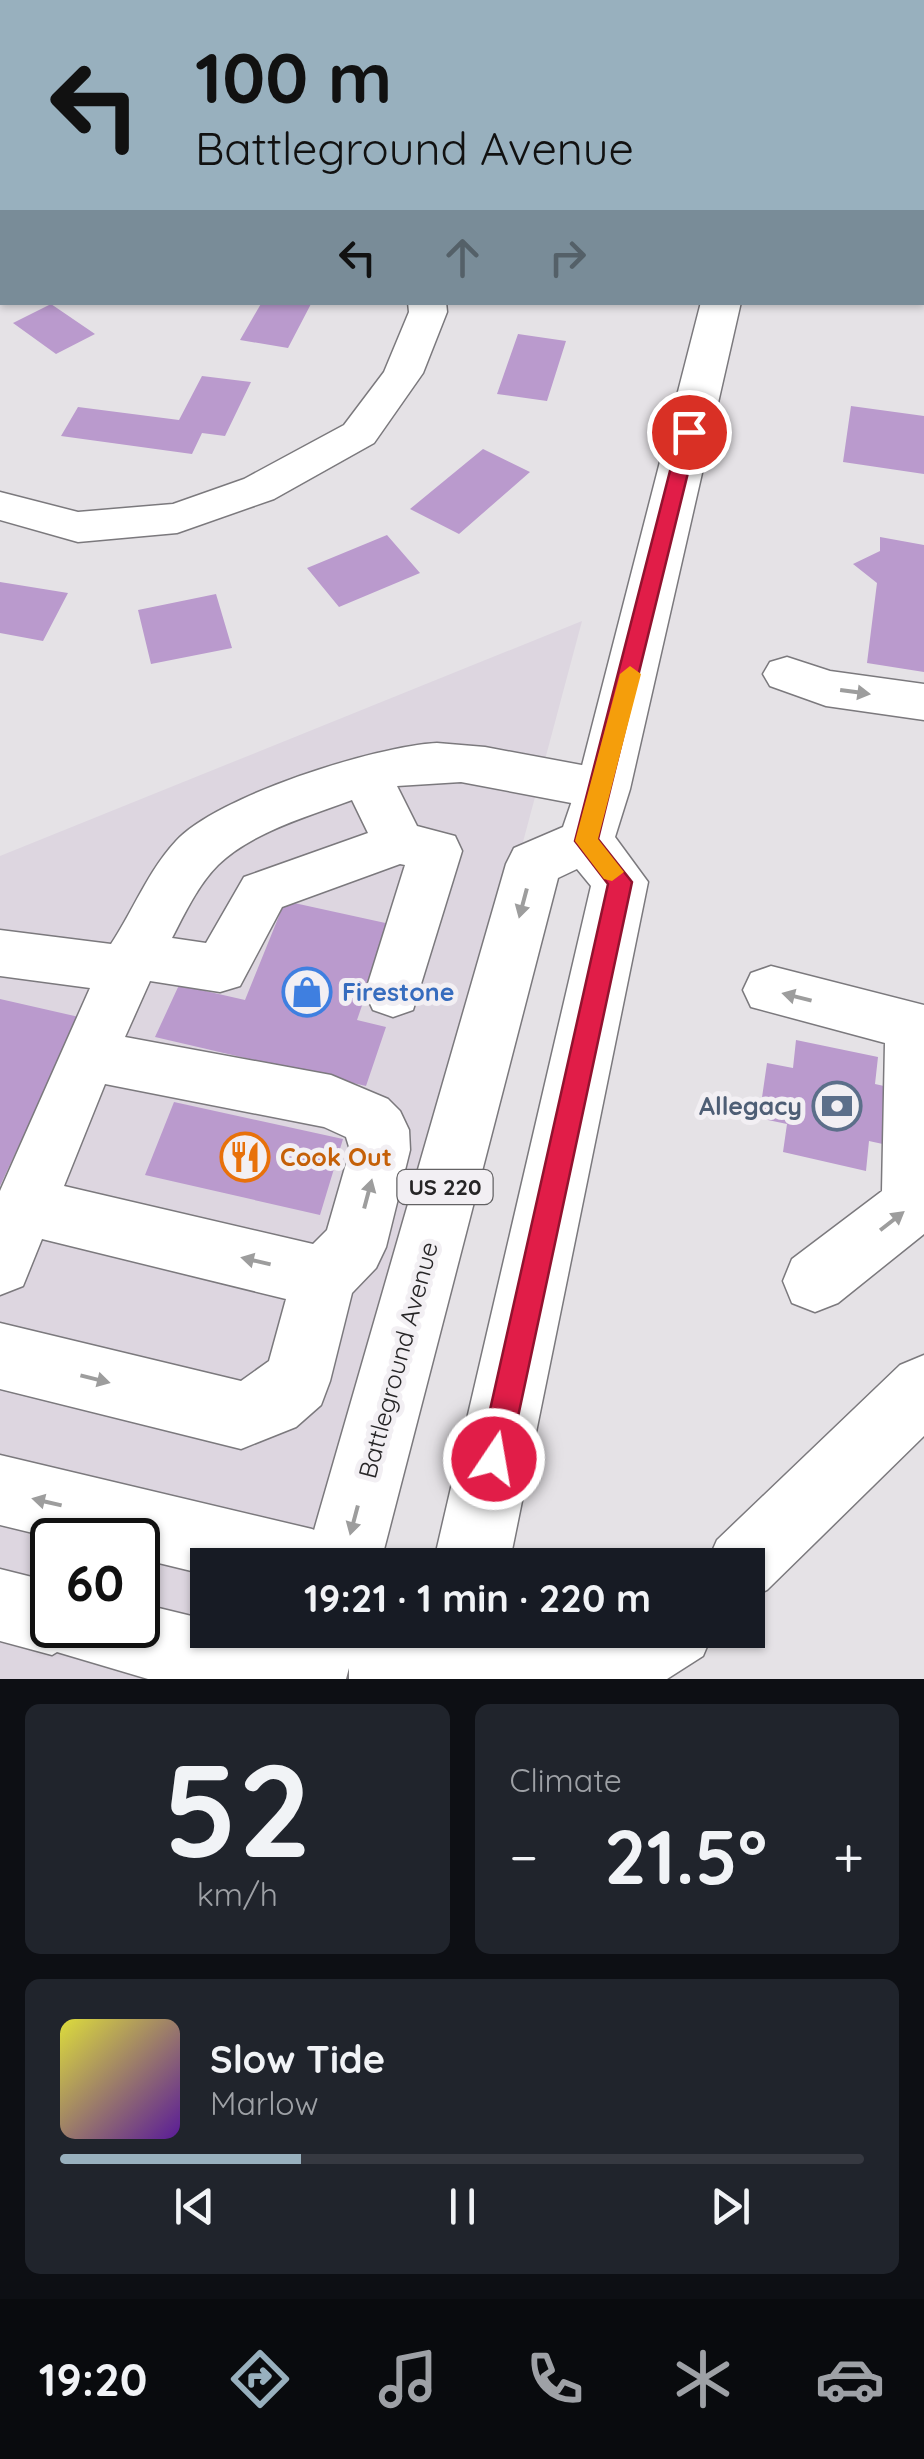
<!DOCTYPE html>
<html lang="en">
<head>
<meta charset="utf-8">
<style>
  body { margin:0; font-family:Quicksand,sans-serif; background:#20242c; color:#f1f3f6; height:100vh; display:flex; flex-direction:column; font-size:38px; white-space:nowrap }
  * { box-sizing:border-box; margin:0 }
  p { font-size:32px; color:#9ea1a6 }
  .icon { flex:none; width:55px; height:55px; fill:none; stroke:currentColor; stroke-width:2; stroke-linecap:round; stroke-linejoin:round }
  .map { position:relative; height:1679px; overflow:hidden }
  .panel { display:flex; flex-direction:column; gap:25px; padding:25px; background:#0d0f14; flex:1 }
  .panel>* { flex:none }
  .banner { position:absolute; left:0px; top:0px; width:925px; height:305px; box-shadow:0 2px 8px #0004; background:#98b0be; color:#111; overflow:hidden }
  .speed { position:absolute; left:30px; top:1518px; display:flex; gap:20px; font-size:50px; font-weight:700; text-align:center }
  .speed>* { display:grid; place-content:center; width:130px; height:130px; border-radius:50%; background:#171b24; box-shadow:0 2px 8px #0004; line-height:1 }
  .speed .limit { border:5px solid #111; border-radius:15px; background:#fff; color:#111 }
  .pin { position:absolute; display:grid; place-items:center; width:85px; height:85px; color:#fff; margin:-42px; border:5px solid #fff; border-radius:50%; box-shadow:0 2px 10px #0007 }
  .me { position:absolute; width:110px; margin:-55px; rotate:12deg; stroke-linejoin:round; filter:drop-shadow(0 0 8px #0008) }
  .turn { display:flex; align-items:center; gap:35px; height:210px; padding:0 30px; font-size:45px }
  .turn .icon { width:130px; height:130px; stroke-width:2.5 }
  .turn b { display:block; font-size:70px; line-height:85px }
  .lanes { display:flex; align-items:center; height:95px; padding:0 30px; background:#0003; justify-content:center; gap:50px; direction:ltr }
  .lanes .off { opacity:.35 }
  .big { font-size:75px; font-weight:700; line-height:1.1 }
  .panel .tile { flex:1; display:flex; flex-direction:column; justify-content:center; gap:15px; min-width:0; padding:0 35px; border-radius:15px; background:#20242c }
  .panel .dial { align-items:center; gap:0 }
  .dial b { font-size:130px; line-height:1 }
  .song { display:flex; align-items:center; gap:30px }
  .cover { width:120px; height:120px; border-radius:15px; background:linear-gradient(135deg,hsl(60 70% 55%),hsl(270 70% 35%)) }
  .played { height:10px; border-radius:5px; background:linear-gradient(90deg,#98b0be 30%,#363941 30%) }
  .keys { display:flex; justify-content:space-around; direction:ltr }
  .heat { display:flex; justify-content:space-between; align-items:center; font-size:55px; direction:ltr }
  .panel .tiles { flex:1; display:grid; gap:25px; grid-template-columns:1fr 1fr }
  .tile:last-child { grid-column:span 2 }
  .trip { position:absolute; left:190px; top:1548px; width:575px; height:100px; border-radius:0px; background:#171b24; box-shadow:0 2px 8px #0004; font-weight:700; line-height:100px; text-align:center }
  .menu { display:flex; height:160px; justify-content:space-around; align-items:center; background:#090b0e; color:#9ea1a6 }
  .menu .icon { width:70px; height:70px }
  .menu .active { color:#98b0be }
  .menu b { font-size:45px; color:#f1f3f6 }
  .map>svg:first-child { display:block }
  .built { fill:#ddd6e0; fill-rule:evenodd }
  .building { fill:#ba9acd }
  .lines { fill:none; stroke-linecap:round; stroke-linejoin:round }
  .minor-casing { stroke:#7b797d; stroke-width:3 }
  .major-casing { stroke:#7b797d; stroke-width:3 }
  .minor { fill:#fff; fill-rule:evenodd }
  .major { fill:#fff; fill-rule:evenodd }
  .oneway { fill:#9d9d9d }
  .route { fill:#e11d48; stroke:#92132f; stroke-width:2.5 }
  .slow { fill:#f59e0b }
  .labels { text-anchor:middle; stroke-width:10; stroke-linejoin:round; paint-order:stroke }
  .shield { fill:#f2eff3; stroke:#636264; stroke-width:2.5 }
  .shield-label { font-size:22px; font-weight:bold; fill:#262526 }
  .shop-label { font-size:25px; font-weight:bold; fill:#366cbe; stroke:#f2eff3; text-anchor:start }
  .service-label { font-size:25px; font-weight:bold; fill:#4e5e75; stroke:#f2eff3; text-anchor:end }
  .food-label { font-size:25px; font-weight:bold; fill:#c56008; stroke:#f2eff3; text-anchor:start }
  .street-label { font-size:25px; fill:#262526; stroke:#f2eff3 }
</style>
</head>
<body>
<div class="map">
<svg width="924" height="1679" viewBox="0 0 924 1679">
  <rect width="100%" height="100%" fill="#e5e2e6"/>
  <path class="built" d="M 582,621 L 330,1565 L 208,1565 L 208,1630 L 312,1630 L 298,1679 L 0,1679 L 0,856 ZM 52,1540 L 138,1540 L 138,1625 L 52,1625 Z"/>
  <path class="building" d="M 262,302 L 312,302 L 288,348 L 240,340 Z
    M 51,304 L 95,334 L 56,354 L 13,323 Z
    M 518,334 L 566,341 L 547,401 L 497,394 Z
    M 202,376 L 251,382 L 225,436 L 202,433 L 192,454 L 61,436 L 78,407 L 179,420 Z
    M 851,406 L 924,416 L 924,474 L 843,462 Z
    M 483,449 L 530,472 L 459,534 L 410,509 Z
    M 387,535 L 420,573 L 339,607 L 307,568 Z
    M 880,537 L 924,545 L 924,672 L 867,663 L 877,583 L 853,564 L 880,551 Z
    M 0,582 L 68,593 L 43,641 L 0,633 Z
    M 216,594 L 232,648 L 151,664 L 138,610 Z
    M 285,901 L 390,924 L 357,1020 L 386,1027 L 366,1086 L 155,1037 L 179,985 L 245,1000 Z
    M 0,999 L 79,1017 L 0,1186 Z
    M 796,1040 L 878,1057 L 875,1084 L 924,1095 L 924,1153 L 869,1141 L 866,1171 L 783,1152 L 787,1124 L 759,1118 L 767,1063 L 793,1068 Z
    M 174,1102 L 343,1139 L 320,1215 L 145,1175 Z"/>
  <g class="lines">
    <g class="minor-casing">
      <path id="minor" d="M 408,302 L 446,302 L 447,312 L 423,373 L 374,443 L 274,499 L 177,533 L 78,542 L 0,520 L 0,492 L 78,512 L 173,504 L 244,479 L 344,425 L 384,372 L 409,312 Z
        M 787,657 L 830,671 L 924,684 L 924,720 L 826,706 L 770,686 L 763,674 L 770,662 Z
        M 437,743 L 485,747 L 603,769 L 621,775 L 629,789 L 621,803 L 603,809 L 461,782 L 397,786 L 417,826 L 455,836 L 462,851 L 413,1010 L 393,1017 L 373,1010 L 365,993 L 405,865 L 400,864 L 282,907 L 240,986 L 220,992 L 150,981 L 125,1037 L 331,1075 L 388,1099 L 400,1111 L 409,1130 L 410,1150 L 386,1247 L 376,1268 L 352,1293 L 330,1381 L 321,1405 L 296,1427 L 241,1449 L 0,1389 L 0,1323 L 241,1381 L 269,1361 L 286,1299 L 42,1239 L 23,1286 L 0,1295 L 0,1191 L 90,988 L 0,976 L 0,930 L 111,944 C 133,911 148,871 176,841 C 217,796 376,746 437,743 ZM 352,800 L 368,833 L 244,877 L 206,943 L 172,938 C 185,913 198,885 218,865 C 252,832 309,816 352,800 ZM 105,1084 L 324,1127 L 346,1137 L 350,1150 L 327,1230 L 313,1244 L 64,1186 Z
        M 771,966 L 924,1005 L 924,1234 L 838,1303 L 815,1312 L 792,1303 L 783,1281 L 792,1259 L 882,1191 L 885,1043 L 751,1007 L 743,990 L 751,973 Z
        M 924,1355 L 924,1436 L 767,1590 L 748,1599 L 748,1565 L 706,1565 L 717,1540 L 900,1365 Z
        M 0,1455 L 312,1529 L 337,1540 L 348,1565 L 208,1565 L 208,1575 L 138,1558 L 138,1540 L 62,1540 L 0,1525 Z
        M 0,1569 L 52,1582 L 52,1625 L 138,1625 L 138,1603 L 208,1620 L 208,1630 C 246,1630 272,1637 306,1653 L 317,1679 L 148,1679 L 57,1652 L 52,1655 L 0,1641 Z
        M 422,1630 L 547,1630 L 594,1639 L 609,1630 L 714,1630 L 703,1656 L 667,1679 L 438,1679 L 426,1674 L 415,1648 Z"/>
    </g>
    <g class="major-casing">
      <path id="major" d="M 778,0 L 810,0 L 810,2 L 778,2 Z
        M 701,302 L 741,302 L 630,789 L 615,837 L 648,882 L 509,1565 L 433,1565 L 591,886 L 577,869 L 558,878 L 380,1565 L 304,1565 L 506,864 L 514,848 L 563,827 L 576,789 Z
        M 284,1630 L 494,1630 L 484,1679 L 349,1679 L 349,1668 L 346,1679 L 268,1679 Z"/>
    </g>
    <use href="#minor" class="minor"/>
    <use href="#major" class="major"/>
  </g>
  <defs><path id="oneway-solid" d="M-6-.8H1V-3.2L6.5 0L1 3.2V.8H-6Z" transform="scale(2.5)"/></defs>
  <g class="oneway">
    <use href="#oneway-solid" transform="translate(855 692) rotate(8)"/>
    <use href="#oneway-solid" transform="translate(523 903) rotate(105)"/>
    <use href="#oneway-solid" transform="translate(797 997) rotate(-166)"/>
    <use href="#oneway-solid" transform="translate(368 1194) rotate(-75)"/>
    <use href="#oneway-solid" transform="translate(892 1221) rotate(-38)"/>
    <use href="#oneway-solid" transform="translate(256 1261) rotate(-167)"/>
    <use href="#oneway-solid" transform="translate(95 1379) rotate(14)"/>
    <use href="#oneway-solid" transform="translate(47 1502) rotate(-167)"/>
    <use href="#oneway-solid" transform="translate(354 1520) rotate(105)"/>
  </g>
  <path class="route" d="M 689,426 L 698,432 L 598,839 L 632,882 L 509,1459 L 504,1469 L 494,1474 L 483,1469 L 479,1459 L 608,884 L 575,841 L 680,432 Z"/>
  <path class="slow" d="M 630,666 L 641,674 L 598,839 L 624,872 L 612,881 L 604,879 L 575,841 L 620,674 Z"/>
  <defs>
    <g id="shop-ring" transform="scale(2.5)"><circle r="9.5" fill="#f2eff3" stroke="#3f7fe0" stroke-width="1.5"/><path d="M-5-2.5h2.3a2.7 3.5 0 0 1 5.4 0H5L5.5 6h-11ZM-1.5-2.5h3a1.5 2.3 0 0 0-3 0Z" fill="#3f7fe0"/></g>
    <g id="bank-ring" transform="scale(2.5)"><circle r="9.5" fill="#f2eff3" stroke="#5c6f8a" stroke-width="1.5"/><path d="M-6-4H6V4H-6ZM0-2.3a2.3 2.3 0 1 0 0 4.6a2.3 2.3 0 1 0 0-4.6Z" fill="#5c6f8a"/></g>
    <g id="restaurant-ring" transform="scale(2.5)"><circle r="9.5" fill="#f2eff3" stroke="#e8710a" stroke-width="1.5"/><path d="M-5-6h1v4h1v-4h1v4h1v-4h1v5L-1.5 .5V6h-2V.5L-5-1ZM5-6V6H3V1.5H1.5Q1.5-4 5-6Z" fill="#e8710a"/></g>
  </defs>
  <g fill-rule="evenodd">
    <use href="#shop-ring" x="307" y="992"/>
    <use href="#bank-ring" x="837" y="1106"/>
    <use href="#restaurant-ring" x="245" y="1157"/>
  </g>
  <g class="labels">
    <rect class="shield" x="397.5" y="1170" width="95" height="34" rx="8"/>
    <g class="shield-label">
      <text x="445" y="1195">US 220</text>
    </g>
    <g class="shop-label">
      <text x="342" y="1001">Firestone</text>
    </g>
    <g class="service-label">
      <text x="802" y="1115">Allegacy</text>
    </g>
    <g class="food-label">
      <text x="280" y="1166">Cook Out</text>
    </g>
    <g class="street-label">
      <text transform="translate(398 1360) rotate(-75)" y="9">Battleground Avenue</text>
    </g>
  </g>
</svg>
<div class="speed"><div class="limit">60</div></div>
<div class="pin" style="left:689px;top:432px;background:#d93025"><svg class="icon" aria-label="arrive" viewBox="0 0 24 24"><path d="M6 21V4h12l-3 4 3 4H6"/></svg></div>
<svg class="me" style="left:494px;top:1459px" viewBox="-20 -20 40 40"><circle r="17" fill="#e11d48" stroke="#fff" stroke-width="3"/><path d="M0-11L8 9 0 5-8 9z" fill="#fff"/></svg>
<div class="trip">19:21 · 1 min · 220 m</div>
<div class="banner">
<div class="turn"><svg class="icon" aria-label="left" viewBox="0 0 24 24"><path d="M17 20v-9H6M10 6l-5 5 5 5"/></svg><div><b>100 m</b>Battleground Avenue</div></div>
<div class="lanes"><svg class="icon" aria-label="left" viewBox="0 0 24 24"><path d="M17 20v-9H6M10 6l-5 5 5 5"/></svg><svg class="icon off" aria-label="ahead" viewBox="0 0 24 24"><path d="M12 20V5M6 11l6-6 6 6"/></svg><svg class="icon off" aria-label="right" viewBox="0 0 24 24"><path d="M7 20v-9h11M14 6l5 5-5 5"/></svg></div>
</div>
</div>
<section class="panel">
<div class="tiles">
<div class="tile dial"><b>52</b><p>km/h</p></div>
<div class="tile"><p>Climate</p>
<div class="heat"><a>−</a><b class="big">21.5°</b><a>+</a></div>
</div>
<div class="tile">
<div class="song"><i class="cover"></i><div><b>Slow Tide</b><p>Marlow</p></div></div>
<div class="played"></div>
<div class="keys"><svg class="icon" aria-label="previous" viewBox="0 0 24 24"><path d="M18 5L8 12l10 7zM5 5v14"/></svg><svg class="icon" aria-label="pause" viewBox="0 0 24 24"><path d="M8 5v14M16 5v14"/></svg><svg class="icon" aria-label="next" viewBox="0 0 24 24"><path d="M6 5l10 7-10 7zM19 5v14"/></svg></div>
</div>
</div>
</section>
<nav class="menu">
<b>19:20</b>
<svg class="icon active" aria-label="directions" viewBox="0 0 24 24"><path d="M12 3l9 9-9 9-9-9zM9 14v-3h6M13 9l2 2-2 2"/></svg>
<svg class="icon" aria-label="music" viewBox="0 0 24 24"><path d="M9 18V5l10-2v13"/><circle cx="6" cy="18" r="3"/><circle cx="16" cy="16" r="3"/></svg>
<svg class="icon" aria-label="phone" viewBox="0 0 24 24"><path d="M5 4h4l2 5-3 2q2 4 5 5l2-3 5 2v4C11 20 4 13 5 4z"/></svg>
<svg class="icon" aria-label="climate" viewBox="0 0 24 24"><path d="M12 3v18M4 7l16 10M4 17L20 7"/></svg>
<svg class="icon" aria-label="car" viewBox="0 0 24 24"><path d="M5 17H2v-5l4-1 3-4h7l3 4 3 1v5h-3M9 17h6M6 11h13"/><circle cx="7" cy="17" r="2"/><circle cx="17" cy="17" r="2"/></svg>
</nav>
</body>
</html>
